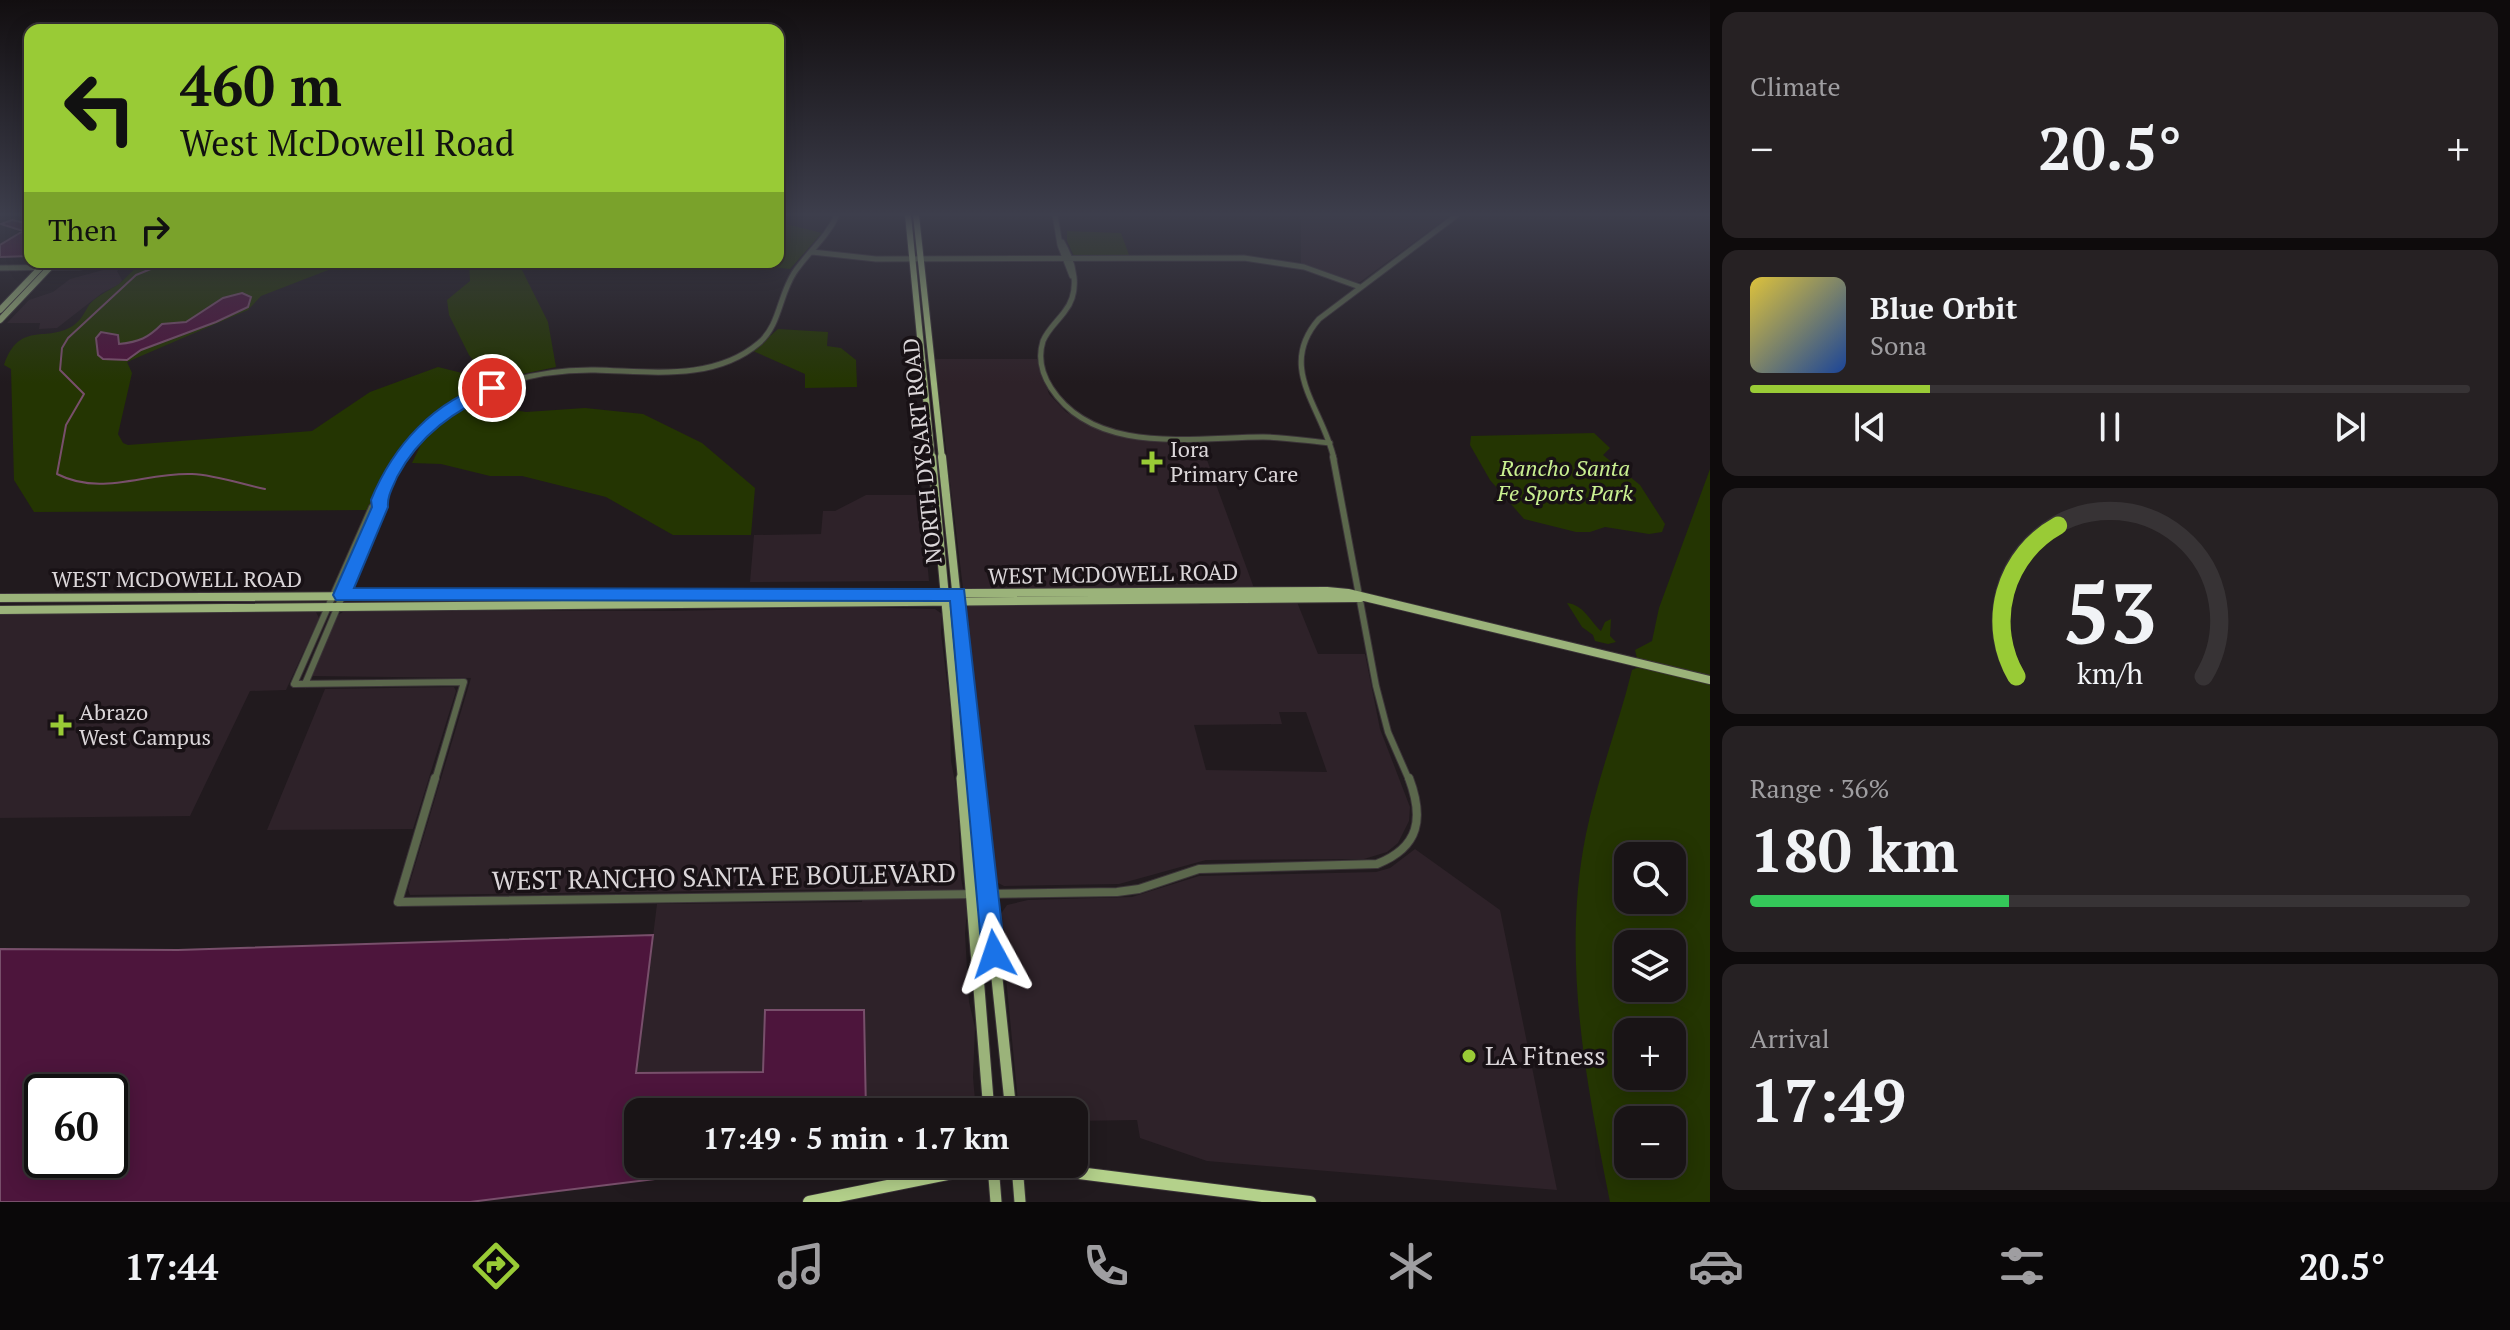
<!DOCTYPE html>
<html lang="en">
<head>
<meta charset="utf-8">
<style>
  body { margin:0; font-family:"PT Serif",serif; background:#262123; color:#f1f3f6; height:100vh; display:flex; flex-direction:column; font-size:30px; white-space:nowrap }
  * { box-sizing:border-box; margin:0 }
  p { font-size:26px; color:#9f9ea1 }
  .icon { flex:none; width:44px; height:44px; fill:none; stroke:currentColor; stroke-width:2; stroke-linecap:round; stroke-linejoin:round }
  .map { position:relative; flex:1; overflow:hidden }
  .drawer { display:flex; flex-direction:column; gap:12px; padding:12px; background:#0e0b0c; width:800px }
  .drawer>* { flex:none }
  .guide { position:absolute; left:24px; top:24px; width:760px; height:244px; border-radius:16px; box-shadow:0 4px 20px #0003,0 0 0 2px #373335; background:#99cb36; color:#111; overflow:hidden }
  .buttons { position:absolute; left:1614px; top:842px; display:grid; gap:16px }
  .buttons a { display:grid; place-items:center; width:72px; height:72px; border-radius:16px; background:#191416; box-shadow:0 4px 20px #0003,0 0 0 2px #373335; font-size:40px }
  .speed { position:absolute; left:24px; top:1074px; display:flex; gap:16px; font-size:40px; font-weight:700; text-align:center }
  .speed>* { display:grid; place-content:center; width:104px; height:104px; border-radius:50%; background:#191416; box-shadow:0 4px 20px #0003,0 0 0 2px #373335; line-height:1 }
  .speed .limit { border:4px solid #111; border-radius:12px; background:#fff; color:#111 }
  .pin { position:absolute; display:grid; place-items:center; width:68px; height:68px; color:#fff; margin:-34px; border:4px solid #fff; border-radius:50%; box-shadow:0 2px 8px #0007 }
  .me { position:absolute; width:88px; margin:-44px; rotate:355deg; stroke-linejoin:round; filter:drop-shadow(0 0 6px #0008) }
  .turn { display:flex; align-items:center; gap:28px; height:168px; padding:0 24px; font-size:36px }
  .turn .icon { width:104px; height:104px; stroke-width:2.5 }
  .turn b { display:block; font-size:56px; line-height:68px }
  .then { display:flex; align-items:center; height:76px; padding:0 24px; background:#0003; gap:16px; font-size:30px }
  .big { font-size:60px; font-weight:700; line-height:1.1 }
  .drawer .tile { flex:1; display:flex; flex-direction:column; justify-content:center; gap:12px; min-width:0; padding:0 28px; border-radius:16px; background:#262123 }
  .drawer .dial { align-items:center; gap:0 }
  .dial svg { height:208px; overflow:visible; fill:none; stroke:#373335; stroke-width:7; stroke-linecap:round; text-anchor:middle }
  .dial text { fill:#f1f3f6; stroke:none }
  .song { display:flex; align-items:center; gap:24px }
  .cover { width:96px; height:96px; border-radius:12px; background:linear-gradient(135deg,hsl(50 70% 55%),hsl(220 70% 35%)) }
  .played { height:8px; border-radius:4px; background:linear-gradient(90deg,#99cb36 25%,#373335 25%) }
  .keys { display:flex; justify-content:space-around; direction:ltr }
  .heat { display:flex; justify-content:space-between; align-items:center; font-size:44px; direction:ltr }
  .charge { height:12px; border-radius:6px; background:linear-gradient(90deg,#34c759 36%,#373335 0) }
  .trip { position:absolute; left:624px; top:1098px; width:464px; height:80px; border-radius:16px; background:#191416; box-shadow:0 4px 20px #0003,0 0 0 2px #373335; font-weight:700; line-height:80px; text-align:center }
  .tab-bar { display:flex; height:128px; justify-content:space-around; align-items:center; background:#0a0809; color:#9f9ea1 }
  .tab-bar .icon { width:56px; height:56px }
  .tab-bar .selected { color:#99cb36 }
  .tab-bar b { font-size:36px; color:#f1f3f6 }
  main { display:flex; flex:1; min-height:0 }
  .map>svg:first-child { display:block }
  .built { fill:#2e2229; fill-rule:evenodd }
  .green { fill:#243502; fill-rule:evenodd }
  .water { fill:#4d153c; stroke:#784f6b; stroke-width:2; fill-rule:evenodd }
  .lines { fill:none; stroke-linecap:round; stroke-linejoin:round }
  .stream { stroke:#784f6b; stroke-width:2 }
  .minor-far2-casing { stroke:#3b3438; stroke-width:7 }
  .minor-far1-casing { stroke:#3b3438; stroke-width:8 }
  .minor-casing { stroke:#3b3438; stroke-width:10 }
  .major-far2-casing { stroke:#3b3438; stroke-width:8 }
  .major-far1-casing { stroke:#3b3438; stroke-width:10 }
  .major-casing { stroke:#3b3438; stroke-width:13 }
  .highway-casing { stroke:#3b3438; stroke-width:14 }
  .minor-far2 { stroke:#5b674c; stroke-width:5 }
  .minor-far1 { stroke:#5b674c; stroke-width:6 }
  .minor { stroke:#5b674c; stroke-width:8 }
  .major-far2 { stroke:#9bb37a; stroke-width:6 }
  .major-far1 { stroke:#9bb37a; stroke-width:8 }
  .major { stroke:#9bb37a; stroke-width:11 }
  .highway { stroke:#b4d18b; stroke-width:12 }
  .route { fill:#1a73e8; stroke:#114b97; stroke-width:2 }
  .poi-dot { fill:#99cb36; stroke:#181115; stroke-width:3 }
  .labels { text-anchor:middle; stroke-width:7; stroke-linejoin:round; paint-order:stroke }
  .poi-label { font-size:22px; fill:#dbd6d9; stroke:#181115; text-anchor:start }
  .street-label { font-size:22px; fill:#dbd6d9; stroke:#181115 }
  .park-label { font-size:22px; font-style:italic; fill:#c9f091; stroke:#181115 }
  .near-street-label { font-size:26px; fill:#dbd6d9; stroke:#181115 }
  .near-poi-label { font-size:26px; fill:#dbd6d9; stroke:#181115; text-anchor:start }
</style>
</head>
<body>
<main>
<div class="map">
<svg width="1710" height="1202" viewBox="0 0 1710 1202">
  <rect width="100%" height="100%" fill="#211a1e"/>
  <path class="built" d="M 1301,215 L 1451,215 L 1360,282 L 1355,282 L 1301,263 Z
    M 129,263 L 117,271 L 122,280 L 120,284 L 102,293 L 57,328 L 39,329 L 40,323 L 7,323 L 29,300 L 53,292 L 70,279 Z
    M 935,359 L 1037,359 L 1049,394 L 1066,412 L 1091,426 L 1145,440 L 1200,441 L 1254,588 L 963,588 Z
    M 866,495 L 921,495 L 929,581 L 750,582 L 754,535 L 821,534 L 823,511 L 835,511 Z
    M 1247,601 L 1297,602 L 1318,654 L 1365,654 L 1380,729 L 1410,807 L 1409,821 L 1398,843 L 1387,852 L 1364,859 L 1206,860 L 1119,884 L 1004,886 L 996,882 L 966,608 L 971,604 L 1193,602 L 1201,605 ZM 1279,712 L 1306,712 L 1327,772 L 1206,770 L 1194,725 L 1282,724 Z
    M 850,607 L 935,609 L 942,614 L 941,633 L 950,707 L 951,761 L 957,792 L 961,878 L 967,910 L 965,934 L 969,1002 L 975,1028 L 973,1077 L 976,1112 L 866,1112 L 864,1010 L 764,1072 L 636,1073 L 657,904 L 862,902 L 863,889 L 410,895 L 408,889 L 471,678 L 312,676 L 338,615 L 346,610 L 671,611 Z
    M 76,611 L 87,614 L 316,612 L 319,618 L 286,690 L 250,691 L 190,816 L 0,818 L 0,612 Z
    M 454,687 L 456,691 L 413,829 L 267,830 L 325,689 Z
    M 1415,849 L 1500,910 L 1557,1190 L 1207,1161 L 1140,1138 L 1137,1120 L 1074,1121 L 1074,1112 L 1019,1112 L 1000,915 L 1007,905 L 1028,900 L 1132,897 L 1199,876 L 1376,872 L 1390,868 Z"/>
  <path class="green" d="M 778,222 L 822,233 L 790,269 L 730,262 L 778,262 Z
    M 1067,231 L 1121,233 L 1129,255 L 1074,256 L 1067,241 Z
    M 142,262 L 349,262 L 261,296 L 248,310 L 127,362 L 132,373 L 118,434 L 123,443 L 128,445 L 312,431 L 370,392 L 438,367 L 474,376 L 483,373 L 469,355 L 449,315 L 447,300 L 470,281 L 469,262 L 518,262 L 548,322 L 556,367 L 518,375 L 491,375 L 478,381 L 478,388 L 444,408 L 452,412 L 467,402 L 526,412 L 585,408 L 643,414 L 702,443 L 755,488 L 751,535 L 673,535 L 606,497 L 522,476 L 490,476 L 441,464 L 412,463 L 424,438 L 448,418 L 437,413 C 397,445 386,462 368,510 L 34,512 L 14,480 L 11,369 L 4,365 C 20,319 47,344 74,325 C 82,319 84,313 89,305 C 96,296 110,290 119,284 C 127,277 134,269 142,262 Z
    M 778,329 L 828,332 L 827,346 L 841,348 L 856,360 L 857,387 L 805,388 L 805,374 L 753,351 Z
    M 1594,433 L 1610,448 L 1603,455 L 1640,485 L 1665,524 L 1662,532 L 1649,534 L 1605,527 L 1590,532 L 1576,532 L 1524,519 L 1490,480 L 1470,445 L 1471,436 Z
    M 1710,469 L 1710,1202 L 1610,1202 C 1586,1081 1561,957 1586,834 C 1596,786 1613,739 1626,693 L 1632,670 L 1639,667 L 1635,650 L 1652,641 L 1659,608 ZM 1628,856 L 1672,856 L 1672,900 L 1628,900 ZM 1628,944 L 1672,944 L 1672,988 L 1628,988 ZM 1628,1032 L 1672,1032 L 1672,1076 L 1628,1076 ZM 1628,1120 L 1672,1120 L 1672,1164 L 1628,1164 Z
    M 1567,603 C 1584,605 1589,620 1601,631 L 1605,622 L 1611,619 L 1610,636 L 1616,642 L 1608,644 L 1595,641 L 1593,635 L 1582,627 Z"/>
  <path class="water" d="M 12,220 L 30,224 L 30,256 L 0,257 L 0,245 L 23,231 L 1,224 Z
    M 242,293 L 251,297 L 248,307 L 216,322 L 141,350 L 127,360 L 103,359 L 98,355 L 96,338 L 101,332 L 118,335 L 119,344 C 139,342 148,338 162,324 L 186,322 L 223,298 Z
    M 653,935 L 636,1073 L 763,1072 L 765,1010 L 864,1010 L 866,1112 L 638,1112 L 638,1164 L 776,1164 L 470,1202 L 0,1202 L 0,949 L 178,950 ZM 110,1092 L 110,1160 L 42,1160 L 42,1092 Z"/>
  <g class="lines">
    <path class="stream" d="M 168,262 L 136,275 L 68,338 L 62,348 L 60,370 L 84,394 L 66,425 L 57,474 C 102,497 145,472 192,474 C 216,475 241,484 265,489"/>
    <g class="minor-far2-casing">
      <path id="minor-far2" d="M 1055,215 L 1060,245 L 1072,276
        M 1062,242 C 1074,263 1081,291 1065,311 C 1058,321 1048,329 1043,341 C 1038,357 1042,374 1051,388 C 1095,456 1194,437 1263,437 C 1285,437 1308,441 1330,443
        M 812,252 L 876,259 L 1244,258 L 1304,267 L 1360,287
        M 0,268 L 79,267 L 116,262
        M 398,459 C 442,396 520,369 595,370 C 649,371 713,382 759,343 C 780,325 779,296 794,273 C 807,253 827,238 837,215
        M 1334,459 C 1323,408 1276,368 1319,319 L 1457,215"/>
    </g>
    <g class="minor-far1-casing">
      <path id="minor-far1" d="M 1333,457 L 1376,686 L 1388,732 L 1409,780
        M 379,500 L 372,507 L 294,684 L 464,682 L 435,780
        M 305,684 L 380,507 L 383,486 L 399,457"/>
    </g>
    <g class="minor-casing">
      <path id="minor" d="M 435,778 L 398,902 L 1117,892 L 1139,889 L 1199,869 L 1377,864 C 1420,847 1424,818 1409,778"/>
    </g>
    <g class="major-far2-casing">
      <path id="major-far2" d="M 908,215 L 932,459
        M 916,215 L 942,459
        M 0,310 L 46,262
        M 0,320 L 55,262"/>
    </g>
    <g class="major-far1-casing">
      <path id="major-far1" d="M 932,457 L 962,780
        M 942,457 L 976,780
        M 0,598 L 1327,591 L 1348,593 L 1710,680
        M 0,610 L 1360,598"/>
    </g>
    <g class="major-casing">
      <path id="major" d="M 962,778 L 989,1112
        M 976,778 L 1011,1112
        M 993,1165 L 996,1202
        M 1017,1165 L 1020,1202"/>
    </g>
    <g class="highway-casing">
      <path id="highway" d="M 809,1202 L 977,1168 L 1031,1167 L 1310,1202"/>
    </g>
    <use href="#minor-far2" class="minor-far2"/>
    <use href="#minor-far1" class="minor-far1"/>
    <use href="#minor" class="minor"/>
    <use href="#major-far2" class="major-far2"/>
    <use href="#major-far1" class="major-far1"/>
    <use href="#major" class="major"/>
    <use href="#highway" class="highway"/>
  </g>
  <linearGradient id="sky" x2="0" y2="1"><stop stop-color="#120e10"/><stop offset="0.56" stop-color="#3d3e4c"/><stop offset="1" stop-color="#3d3e4c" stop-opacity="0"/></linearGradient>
  <rect width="1710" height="383" fill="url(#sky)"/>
  <path class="route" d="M 492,383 L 498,385 L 498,391 C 455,410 419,435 397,477 C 393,487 387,496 388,507 L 354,588 L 964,589 L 1005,954 L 1002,962 L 994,965 L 985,962 L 982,954 L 950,601 L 336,600 L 333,595 L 372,507 L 371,500 C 393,446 434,400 492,383 Z"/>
  <g class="poi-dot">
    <path d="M1148 450h8v8h8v8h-8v8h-8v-8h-8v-8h8z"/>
    <path d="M57 713h8v8h8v8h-8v8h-8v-8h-8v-8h8z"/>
    <circle cx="1469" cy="1056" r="8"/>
  </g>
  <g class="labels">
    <g class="poi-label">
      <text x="1170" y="457">Iora<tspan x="1170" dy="25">Primary Care</tspan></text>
      <text x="79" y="720">Abrazo<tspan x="79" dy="25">West Campus</tspan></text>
    </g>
    <g class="street-label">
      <text transform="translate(922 451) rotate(-96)" y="8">NORTH DYSART ROAD</text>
      <text transform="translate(1113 574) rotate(-1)" y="8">WEST MCDOWELL ROAD</text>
      <text x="177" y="587">WEST MCDOWELL ROAD</text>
    </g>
    <g class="park-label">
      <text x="1565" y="476">Rancho Santa<tspan x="1565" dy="25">Fe Sports Park</tspan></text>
    </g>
    <g class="near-street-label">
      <text transform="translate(724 877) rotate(-1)" y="9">WEST RANCHO SANTA FE BOULEVARD</text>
    </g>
    <g class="near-poi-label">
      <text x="1485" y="1065">LA Fitness</text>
    </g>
  </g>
</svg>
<div class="buttons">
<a><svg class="icon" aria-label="search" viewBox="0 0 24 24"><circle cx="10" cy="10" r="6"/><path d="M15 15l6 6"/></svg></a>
<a><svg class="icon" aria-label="layers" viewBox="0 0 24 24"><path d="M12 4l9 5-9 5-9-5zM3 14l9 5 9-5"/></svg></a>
<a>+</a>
<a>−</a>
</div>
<div class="speed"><div class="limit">60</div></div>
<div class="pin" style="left:492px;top:388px;background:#d93025"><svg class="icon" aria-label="arrive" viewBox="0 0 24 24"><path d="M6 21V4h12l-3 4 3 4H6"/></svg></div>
<svg class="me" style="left:994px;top:954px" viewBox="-20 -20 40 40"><path d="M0-17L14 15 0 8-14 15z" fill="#1a73e8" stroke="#fff" stroke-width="4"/></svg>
<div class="trip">17:49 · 5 min · 1.7 km</div>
<div class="guide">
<div class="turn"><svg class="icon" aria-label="left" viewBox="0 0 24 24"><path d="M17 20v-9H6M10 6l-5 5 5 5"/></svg><div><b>460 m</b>West McDowell Road</div></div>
<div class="then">Then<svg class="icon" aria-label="right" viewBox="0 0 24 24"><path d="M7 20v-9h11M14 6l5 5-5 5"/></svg></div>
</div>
</div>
<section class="drawer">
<div class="tile"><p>Climate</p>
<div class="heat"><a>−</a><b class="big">20.5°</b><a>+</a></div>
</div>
<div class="tile">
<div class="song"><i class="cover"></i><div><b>Blue Orbit</b><p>Sona</p></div></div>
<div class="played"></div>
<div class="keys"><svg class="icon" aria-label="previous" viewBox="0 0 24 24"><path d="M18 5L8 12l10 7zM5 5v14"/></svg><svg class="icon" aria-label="pause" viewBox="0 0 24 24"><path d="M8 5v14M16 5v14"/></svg><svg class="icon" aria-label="next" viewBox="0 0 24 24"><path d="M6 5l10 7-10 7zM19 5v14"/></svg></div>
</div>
<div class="tile dial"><svg viewBox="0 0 100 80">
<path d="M14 69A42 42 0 1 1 86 69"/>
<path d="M14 69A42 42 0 0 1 30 11" stroke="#99cb36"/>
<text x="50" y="56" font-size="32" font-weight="700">53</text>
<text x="50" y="72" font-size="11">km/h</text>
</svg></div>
<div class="tile"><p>Range · 36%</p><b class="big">180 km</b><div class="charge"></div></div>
<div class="tile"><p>Arrival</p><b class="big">17:49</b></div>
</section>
</main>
<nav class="tab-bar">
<b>17:44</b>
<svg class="icon selected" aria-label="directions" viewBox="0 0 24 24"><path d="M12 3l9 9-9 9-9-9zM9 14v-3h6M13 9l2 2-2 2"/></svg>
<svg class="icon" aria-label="music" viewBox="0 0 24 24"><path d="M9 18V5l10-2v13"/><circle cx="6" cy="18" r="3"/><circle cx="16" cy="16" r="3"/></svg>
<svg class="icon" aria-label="phone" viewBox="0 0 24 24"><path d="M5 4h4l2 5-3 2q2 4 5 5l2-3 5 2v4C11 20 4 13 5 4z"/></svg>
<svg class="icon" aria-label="climate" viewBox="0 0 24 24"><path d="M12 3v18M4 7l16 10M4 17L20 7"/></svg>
<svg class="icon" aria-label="car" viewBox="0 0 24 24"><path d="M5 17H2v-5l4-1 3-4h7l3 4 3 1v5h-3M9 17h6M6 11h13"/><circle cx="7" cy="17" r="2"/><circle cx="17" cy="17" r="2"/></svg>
<svg class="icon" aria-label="filters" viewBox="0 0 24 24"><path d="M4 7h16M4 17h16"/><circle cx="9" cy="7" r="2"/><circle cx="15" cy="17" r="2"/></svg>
<b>20.5°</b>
</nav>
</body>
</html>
